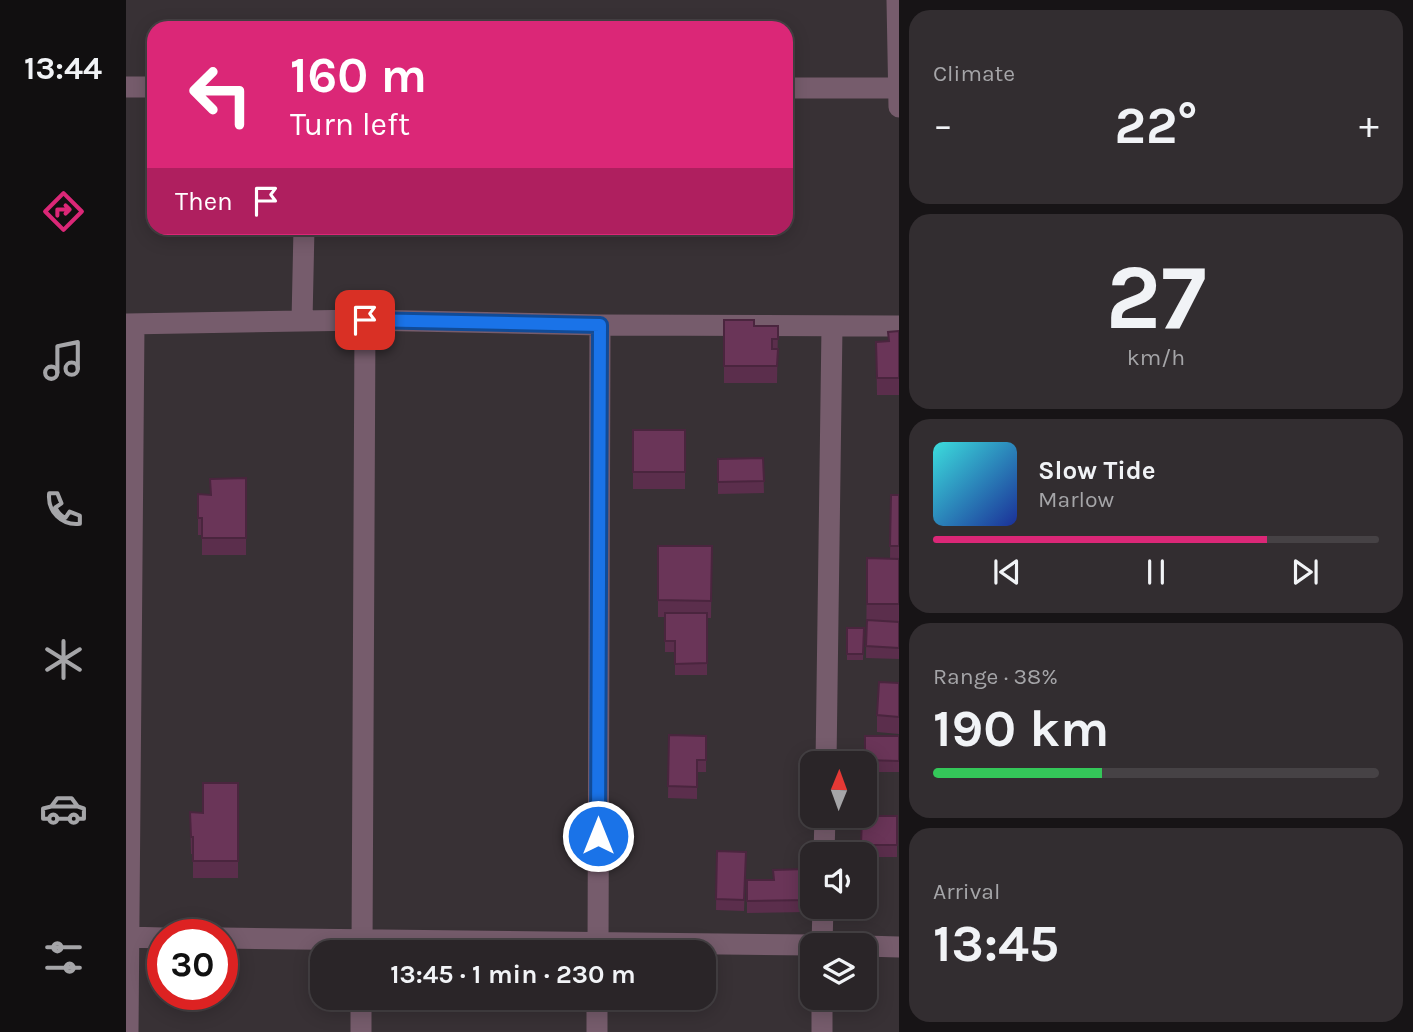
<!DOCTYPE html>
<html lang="en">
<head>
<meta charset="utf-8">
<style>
  body { margin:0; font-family:Karla,sans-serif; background:#322d30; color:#f1f3f6; height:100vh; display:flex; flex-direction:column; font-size:26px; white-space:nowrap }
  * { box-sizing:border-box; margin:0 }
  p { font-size:23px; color:#a5a5a8 }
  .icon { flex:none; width:38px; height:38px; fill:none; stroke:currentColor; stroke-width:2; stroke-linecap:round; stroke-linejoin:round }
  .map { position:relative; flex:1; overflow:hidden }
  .details { display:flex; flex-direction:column; gap:10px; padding:10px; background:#171416; width:514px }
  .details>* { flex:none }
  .hud { position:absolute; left:21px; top:21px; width:646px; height:214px; border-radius:21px; box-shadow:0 4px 18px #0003,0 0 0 2px #464245; background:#db2777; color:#fff; overflow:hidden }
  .needle { width:46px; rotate:1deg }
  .tools { position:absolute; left:674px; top:751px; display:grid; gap:14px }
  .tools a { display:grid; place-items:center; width:77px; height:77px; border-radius:14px; background:#2a2528; box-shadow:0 4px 18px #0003,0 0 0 2px #464245; font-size:35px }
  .speed { position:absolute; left:21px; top:919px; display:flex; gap:14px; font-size:35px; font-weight:700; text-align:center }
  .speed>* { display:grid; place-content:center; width:91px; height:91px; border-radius:50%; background:#2a2528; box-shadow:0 4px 18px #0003,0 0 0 2px #464245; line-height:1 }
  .speed .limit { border:10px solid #d22; background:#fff; color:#111 }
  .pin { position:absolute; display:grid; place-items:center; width:60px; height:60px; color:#fff; margin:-30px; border-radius:14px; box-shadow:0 4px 10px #0006 }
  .me { position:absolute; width:77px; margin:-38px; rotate:0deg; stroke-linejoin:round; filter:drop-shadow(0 0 5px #0008) }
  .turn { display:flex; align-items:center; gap:24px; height:147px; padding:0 28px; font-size:32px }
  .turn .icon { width:91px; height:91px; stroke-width:2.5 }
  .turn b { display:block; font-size:49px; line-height:60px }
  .then { display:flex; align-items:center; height:66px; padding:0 28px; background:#0003; gap:14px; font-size:26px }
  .big { font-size:52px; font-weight:700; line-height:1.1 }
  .details .tile { flex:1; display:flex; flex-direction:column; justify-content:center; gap:10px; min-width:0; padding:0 24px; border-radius:21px; background:#322d30 }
  .details .dial { align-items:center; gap:0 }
  .dial b { font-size:91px; line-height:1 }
  .song { display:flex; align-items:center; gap:21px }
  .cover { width:84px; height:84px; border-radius:10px; background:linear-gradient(135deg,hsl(180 70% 55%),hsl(230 70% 35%)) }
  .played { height:7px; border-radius:4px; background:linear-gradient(90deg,#db2777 75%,#464245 75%) }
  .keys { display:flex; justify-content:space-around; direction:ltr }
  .heat { display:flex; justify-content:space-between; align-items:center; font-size:38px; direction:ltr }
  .charge { height:10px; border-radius:5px; background:linear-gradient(90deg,#34c759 38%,#464245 0) }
  .trip { position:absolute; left:184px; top:940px; width:406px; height:70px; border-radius:21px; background:#2a2528; box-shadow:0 4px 18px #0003,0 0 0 2px #464245; font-weight:700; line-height:70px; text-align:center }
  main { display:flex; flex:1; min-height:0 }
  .tabs { display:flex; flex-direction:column; width:126px; justify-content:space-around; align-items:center; background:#110f10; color:#a5a5a8 }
  .tabs .icon { width:49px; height:49px }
  .tabs .on { color:#db2777 }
  .tabs b { font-size:32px; color:#f1f3f6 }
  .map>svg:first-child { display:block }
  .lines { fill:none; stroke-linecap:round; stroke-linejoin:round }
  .minor { stroke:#765c6c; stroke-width:21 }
  .wall { fill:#5b2e4c }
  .building { fill:#6a3558; stroke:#4a253e; stroke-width:2 }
  .route-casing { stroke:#114b97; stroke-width:18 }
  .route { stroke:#1a73e8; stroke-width:12 }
</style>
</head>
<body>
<main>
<nav class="tabs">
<b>13:44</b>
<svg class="icon on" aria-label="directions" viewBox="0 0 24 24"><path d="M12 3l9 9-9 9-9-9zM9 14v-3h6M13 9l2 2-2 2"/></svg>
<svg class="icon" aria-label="music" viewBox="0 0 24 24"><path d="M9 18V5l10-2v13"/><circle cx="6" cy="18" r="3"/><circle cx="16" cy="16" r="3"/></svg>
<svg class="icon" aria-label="phone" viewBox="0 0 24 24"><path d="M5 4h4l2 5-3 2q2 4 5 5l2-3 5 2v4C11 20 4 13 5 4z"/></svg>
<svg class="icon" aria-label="climate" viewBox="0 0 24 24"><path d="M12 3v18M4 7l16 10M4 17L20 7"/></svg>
<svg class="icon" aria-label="car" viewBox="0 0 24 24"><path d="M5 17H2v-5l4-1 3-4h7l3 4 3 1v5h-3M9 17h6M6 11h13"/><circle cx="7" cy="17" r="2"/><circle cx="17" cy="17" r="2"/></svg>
<svg class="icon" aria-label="filters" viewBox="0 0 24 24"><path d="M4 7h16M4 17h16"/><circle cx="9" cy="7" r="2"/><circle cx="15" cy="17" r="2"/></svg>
</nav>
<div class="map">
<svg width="773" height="1032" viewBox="0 0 773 1032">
  <rect width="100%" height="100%" fill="#383135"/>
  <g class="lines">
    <path class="minor" d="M 771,0 L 773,107
      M 0,87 L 28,87
      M 660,88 L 773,88
      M 176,321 L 178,228
      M 0,324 L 239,320 L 474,325 L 773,326
      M 700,763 L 706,326
      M 698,854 L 699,816
      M 0,937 L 37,938
      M 96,938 L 686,945
      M 696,945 L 697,906
      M 738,946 L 773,947
      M 236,952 L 239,320
      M 472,952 L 474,325
      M 2,1032 L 8,324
      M 235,1032 L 235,998
      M 471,1032 L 471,998
      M 696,1032 L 696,998"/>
  </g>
  <path class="wall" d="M 598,320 L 628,326 L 652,326 L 651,383 L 598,383 Z
    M 773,331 L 773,395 L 751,395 L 750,342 L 762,341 Z
    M 507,430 L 559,430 L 559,489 L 507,489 Z
    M 637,458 L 638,493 L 592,494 L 592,459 Z
    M 120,478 L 120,555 L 76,555 L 76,535 L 72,535 L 72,494 L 85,495 Z
    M 765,495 L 773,495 L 773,621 L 748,621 L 773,622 L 773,659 L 740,658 L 741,558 L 764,559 Z
    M 532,546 L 586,546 L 585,618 L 581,618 L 581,675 L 549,675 L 549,652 L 539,652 L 539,617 L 532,617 Z
    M 721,628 L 738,628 L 737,660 L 721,660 Z
    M 773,683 L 773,734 L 751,732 L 751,715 Z
    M 543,735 L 580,736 L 580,772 L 571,772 L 571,799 L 542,798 Z
    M 739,736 L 773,736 L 773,772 L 739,772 Z
    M 112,783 L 112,878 L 67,878 L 67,854 L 65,854 L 64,812 L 77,813 Z
    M 736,816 L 771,816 L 771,857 L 738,857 L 738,854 L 735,854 Z
    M 591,851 L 620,852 L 618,911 L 590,910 Z
    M 680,869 L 681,912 L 621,913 L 621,880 L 648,880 Z"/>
  <path class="building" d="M 598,320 L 628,320 L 628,326 L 652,326 L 652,339 L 646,339 L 646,349 L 652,349 L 651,366 L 598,366 Z
    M 773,331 L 773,378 L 751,378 L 750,342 L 763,341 L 762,332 Z
    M 507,430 L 559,430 L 559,472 L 507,472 Z
    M 637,458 L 638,481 L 592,482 L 592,459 Z
    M 120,478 L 120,538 L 76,538 L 76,518 L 72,518 L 72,494 L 85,495 L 84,479 Z
    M 765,495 L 773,495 L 773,546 L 764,546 Z
    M 532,546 L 586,546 L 585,601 L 532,600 Z
    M 741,558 L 773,559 L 773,604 L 741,604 Z
    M 539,613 L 581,613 L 581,663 L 549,664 L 549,641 L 539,641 Z
    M 741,620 L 773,622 L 773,648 L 740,646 Z
    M 721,628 L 738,628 L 737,654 L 721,654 Z
    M 753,682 L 773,683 L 773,717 L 751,715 Z
    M 543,735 L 580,736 L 580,760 L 571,760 L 571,787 L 542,786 Z
    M 739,736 L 773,736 L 773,761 L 739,760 Z
    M 77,783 L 112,783 L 112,861 L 67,861 L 67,837 L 65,837 L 64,812 L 77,813 Z
    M 736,816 L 771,816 L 771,845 L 735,845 Z
    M 591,851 L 620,852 L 618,900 L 590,899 Z
    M 680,869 L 681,900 L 621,901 L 621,880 L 648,880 L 647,870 Z"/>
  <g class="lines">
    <g class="route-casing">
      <path id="route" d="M 239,320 L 474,325 L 472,836"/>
    </g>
    <use href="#route" class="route"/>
  </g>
</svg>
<div class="tools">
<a><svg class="needle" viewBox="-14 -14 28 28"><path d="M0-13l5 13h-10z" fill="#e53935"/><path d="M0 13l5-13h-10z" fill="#a5a5a8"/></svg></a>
<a><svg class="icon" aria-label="sound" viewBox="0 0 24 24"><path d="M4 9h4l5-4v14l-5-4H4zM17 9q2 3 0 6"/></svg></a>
<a><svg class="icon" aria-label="layers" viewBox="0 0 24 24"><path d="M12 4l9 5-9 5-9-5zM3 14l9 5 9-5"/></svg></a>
</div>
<div class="speed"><div class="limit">30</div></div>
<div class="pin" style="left:239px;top:320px;background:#d93025"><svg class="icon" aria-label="arrive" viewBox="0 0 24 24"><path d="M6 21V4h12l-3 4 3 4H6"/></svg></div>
<svg class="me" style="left:472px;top:836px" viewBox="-20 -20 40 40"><circle r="17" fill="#1a73e8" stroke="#fff" stroke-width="3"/><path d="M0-11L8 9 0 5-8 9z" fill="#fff"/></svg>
<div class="trip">13:45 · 1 min · 230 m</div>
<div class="hud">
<div class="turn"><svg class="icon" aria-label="left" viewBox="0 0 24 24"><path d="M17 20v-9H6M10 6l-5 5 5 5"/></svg><div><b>160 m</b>Turn left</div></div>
<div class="then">Then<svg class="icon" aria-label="arrive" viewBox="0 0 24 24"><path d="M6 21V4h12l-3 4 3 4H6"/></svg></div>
</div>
</div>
<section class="details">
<div class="tile"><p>Climate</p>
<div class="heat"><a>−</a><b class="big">22°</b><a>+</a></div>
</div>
<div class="tile dial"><b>27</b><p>km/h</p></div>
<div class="tile">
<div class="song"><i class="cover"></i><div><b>Slow Tide</b><p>Marlow</p></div></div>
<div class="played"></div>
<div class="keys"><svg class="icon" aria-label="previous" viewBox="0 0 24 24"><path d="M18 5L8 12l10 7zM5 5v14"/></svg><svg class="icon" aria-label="pause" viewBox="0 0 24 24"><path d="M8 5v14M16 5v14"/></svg><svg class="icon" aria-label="next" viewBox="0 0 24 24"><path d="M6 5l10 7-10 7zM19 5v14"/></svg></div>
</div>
<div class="tile"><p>Range · 38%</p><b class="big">190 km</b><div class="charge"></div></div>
<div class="tile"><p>Arrival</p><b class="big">13:45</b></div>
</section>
</main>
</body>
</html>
